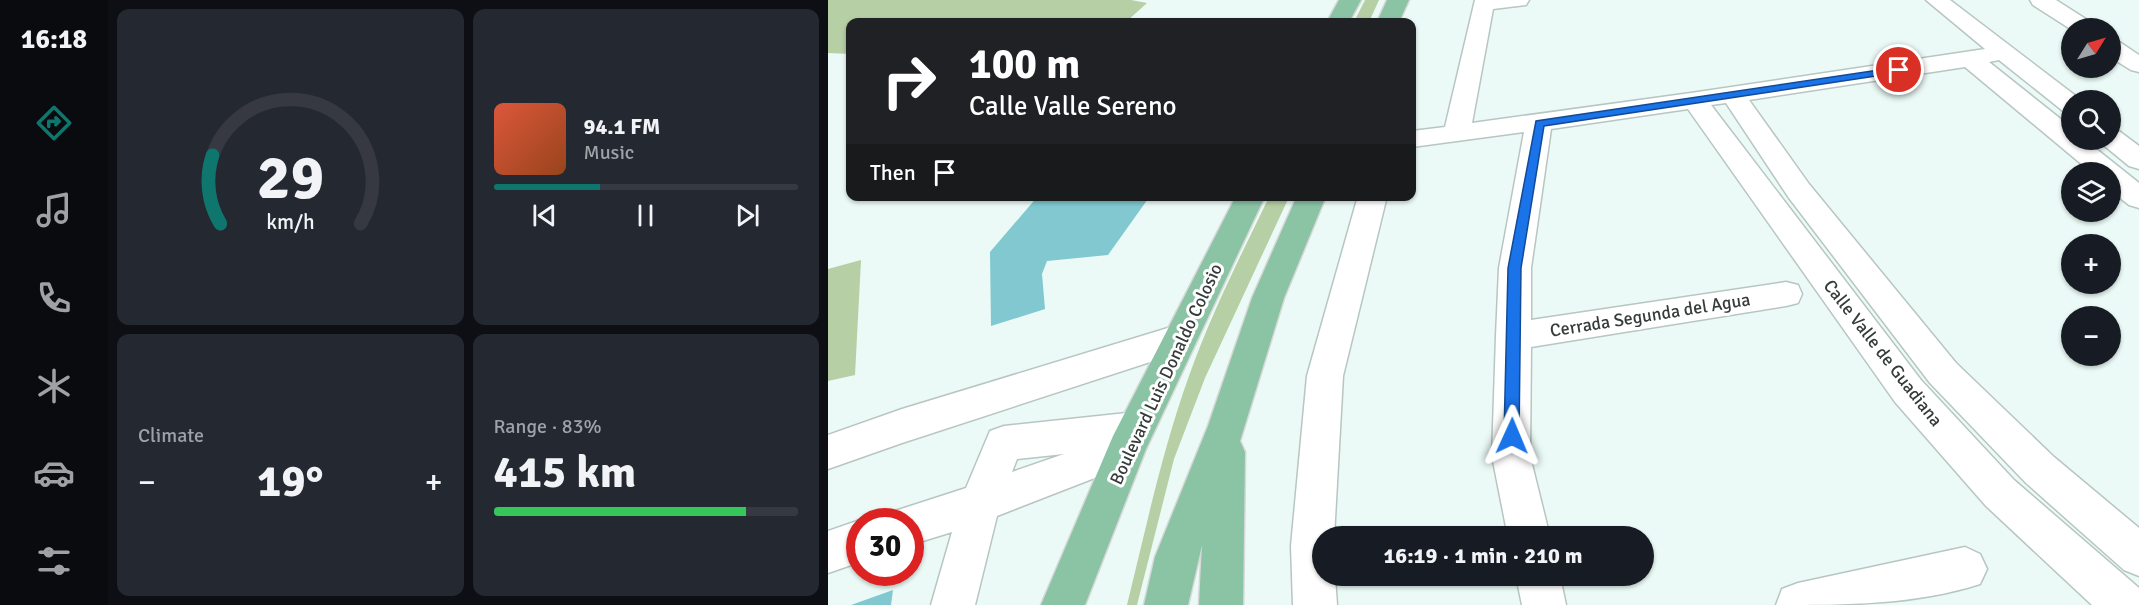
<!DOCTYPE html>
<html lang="en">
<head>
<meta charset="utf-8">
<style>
  body { margin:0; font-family:Signika,sans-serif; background:#242831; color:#f1f3f6; height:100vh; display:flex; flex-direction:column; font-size:22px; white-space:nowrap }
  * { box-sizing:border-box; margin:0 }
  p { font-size:20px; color:#9ea1a6 }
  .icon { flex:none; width:33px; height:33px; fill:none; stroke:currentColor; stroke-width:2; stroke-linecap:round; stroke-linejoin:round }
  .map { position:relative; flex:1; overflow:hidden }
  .sheet { display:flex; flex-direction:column; gap:9px; padding:9px; background:#0d0f14; width:720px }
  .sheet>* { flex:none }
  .hud { position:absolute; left:18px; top:18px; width:570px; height:183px; border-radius:12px; box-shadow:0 2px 4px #0004; background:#202124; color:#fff; overflow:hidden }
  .needle { width:39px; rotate:53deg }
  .fabs { position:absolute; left:1233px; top:18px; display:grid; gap:12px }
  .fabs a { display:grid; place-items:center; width:60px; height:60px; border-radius:50%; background:#171b24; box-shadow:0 2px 4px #0004; font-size:30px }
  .speed { position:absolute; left:18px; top:508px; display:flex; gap:12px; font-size:30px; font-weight:700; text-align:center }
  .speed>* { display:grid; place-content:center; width:78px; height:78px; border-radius:50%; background:#171b24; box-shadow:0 2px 4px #0004; line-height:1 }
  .speed .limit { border:9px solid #d22; background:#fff; color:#111 }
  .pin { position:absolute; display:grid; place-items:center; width:51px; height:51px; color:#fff; margin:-26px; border:3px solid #fff; border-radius:50%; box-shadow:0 2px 6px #0007 }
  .me { position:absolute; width:66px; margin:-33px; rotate:1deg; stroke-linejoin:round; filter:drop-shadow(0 0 4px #0008) }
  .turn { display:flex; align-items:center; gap:21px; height:126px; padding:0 24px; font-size:27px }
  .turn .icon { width:78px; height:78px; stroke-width:2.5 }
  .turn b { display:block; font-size:42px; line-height:51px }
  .then { display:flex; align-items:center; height:57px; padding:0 24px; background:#0003; gap:12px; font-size:22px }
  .big { font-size:45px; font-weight:700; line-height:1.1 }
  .sheet .card { flex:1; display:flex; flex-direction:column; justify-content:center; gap:9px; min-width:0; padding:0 21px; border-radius:12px; background:#242831 }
  .sheet .dial { align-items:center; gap:0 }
  .dial svg { height:156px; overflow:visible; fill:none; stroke:#363941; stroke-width:7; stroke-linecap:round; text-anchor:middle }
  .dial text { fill:#f1f3f6; stroke:none }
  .song { display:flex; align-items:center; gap:18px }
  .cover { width:72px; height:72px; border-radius:9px; background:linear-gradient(135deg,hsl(10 70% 55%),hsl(20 70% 35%)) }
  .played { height:6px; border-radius:3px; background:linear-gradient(90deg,#0f766e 35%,#363941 35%) }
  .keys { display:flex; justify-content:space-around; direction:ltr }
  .heat { display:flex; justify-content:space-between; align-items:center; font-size:33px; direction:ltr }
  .charge { height:9px; border-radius:4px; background:linear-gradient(90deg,#34c759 83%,#363941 0) }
  .sheet .tiles { flex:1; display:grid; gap:9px; grid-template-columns:repeat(2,1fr) }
  .trip { position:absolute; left:484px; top:526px; width:342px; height:60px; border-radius:30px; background:#171b24; box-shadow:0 2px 4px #0004; font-weight:700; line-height:60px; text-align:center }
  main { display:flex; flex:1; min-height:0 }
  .tab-bar { display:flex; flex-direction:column; width:108px; justify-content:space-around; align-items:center; background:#090b0e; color:#9ea1a6 }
  .tab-bar .icon { width:42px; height:42px }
  .tab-bar .active { color:#0f766e }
  .tab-bar b { font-size:27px; color:#f1f3f6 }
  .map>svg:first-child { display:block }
  .green { fill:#b6cfa4 }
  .building { fill:#81c8d0 }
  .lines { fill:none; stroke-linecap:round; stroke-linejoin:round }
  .minor-casing { stroke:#b7c6c2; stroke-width:3 }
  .major-casing { stroke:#d7d8d8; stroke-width:3 }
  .minor { fill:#fff; fill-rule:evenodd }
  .major { fill:#8ac4a5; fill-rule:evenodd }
  .route { fill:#1a73e8; stroke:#114b97; stroke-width:1.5 }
  .labels { text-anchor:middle; stroke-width:6; stroke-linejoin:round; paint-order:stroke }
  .street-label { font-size:18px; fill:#363c3b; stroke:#fff }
</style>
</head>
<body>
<main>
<nav class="tab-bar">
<b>16:18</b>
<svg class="icon active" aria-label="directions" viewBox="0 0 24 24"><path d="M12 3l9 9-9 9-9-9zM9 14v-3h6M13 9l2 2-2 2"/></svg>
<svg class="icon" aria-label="music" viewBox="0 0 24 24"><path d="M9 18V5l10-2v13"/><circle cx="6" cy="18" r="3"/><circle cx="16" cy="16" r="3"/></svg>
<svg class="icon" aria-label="phone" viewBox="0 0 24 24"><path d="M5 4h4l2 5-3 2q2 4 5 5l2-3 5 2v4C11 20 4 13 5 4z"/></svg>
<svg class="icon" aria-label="climate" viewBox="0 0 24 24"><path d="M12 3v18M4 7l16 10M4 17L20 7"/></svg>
<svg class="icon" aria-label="car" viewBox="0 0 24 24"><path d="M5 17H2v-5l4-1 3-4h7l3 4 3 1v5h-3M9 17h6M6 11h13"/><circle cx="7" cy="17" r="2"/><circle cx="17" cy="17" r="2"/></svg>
<svg class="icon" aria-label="filters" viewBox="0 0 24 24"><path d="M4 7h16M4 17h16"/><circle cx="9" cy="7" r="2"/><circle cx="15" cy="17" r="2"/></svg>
</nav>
<section class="sheet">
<div class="tiles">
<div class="card dial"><svg viewBox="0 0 100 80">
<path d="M14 69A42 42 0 1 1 86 69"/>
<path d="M14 69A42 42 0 0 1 10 34" stroke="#0f766e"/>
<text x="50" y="56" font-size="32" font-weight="700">29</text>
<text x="50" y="72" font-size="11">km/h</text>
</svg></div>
<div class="card">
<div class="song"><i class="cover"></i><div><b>94.1 FM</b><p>Music</p></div></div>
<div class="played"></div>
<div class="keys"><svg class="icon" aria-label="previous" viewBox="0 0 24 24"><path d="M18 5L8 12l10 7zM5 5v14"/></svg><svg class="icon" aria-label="pause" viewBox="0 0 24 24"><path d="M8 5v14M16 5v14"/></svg><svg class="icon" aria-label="next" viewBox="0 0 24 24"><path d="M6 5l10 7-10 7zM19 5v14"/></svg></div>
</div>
<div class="card"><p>Climate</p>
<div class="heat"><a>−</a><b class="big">19°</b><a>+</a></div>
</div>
<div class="card"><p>Range · 83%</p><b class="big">415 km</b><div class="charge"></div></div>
</div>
</section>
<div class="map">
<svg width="1311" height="605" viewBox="0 0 1311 605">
  <rect width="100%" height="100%" fill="#ebfaf6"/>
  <path class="green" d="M 0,0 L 303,0 L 319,3 L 298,22 L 22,22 L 22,54 L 0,53 Z
    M 537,0 L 551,0 L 541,22 L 526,22 Z
    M 441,197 L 461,197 L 377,378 L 346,459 L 309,605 L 299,605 C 318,528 334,451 361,376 C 383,314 413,255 441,197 Z
    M 33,260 L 27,375 L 0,381 L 0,269 Z"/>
  <path class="building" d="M 210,196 L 322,196 L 280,255 L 219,261 L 214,274 L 217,309 L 163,326 L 162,252 Z
    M 65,590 L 63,605 L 23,605 Z"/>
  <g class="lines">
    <g class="minor-casing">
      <path id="minor" d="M 647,0 L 701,0 L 698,5 L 665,9 L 644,123 L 863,93 L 1157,49 L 1098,0 L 1122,0 L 1253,100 L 1244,100 L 1244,114 L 1235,111 L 1171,60 L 1161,62 L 1244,128 L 1244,140 L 1257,140 L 1311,183 L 1311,208 L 1301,205 L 1282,190 L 1282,172 L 1263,172 L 1137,67 L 921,100 L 981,184 L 1128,363 L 1226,457 L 1311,528 L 1311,576 L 1296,570 L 1198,483 L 1102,383 L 961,198 L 898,103 L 883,105 L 1093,380 L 1186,480 L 1311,588 L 1311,605 L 1264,605 L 1158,506 L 1067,402 L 860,109 L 723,129 L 703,268 L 703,320 L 958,282 L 970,285 L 974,294 L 970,303 L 958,306 L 703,347 L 702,456 L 722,537 L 680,537 L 664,456 L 668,336 L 671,268 L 696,132 L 584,147 L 584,131 L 617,127 Z
        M 1202,0 L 1228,0 L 1264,23 L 1267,28 L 1244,30 L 1205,5 Z
        M 1282,39 L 1290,41 L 1311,55 L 1311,72 L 1303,70 L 1282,57 Z
        M 1282,129 L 1291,131 L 1311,146 L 1311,169 L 1301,166 L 1273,143 L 1270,140 L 1282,140 Z
        M 530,196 L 559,196 L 515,376 L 506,537 L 495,537 L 495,576 L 507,576 L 509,605 L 465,605 L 463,546 L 479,376 Z
        M 353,324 L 365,328 L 370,338 L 365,348 L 74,443 L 0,469 L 0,435 L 74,409 Z
        M 308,412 L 321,417 L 327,429 L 321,441 L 316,443 L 318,448 L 313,460 L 169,516 L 147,605 L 103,605 L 124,532 L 82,545 L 82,522 L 62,522 L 67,511 L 138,488 L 162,431 L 176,426 ZM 236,454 L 184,472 L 189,459 Z
        M 32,520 L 36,522 L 32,522 L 32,562 L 0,573 L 0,531 Z
        M 1137,547 L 1152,554 L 1159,569 L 1152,584 C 1087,605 1016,605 948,605 L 954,589 L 970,583 Z
        M 688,576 L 732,576 L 738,605 L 694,605 Z"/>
    </g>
    <g class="major-casing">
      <path id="major" d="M 511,0 L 533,0 L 521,22 L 499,22 Z
        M 559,0 L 581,0 L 571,22 L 549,22 Z
        M 408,196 L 437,196 L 318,449 L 257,605 L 213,605 L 285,436 Z
        M 469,196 L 498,196 L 456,298 L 412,441 L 417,452 L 415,605 L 371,605 L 374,545 L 360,605 L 316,605 L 327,557 L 380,426 L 424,298 Z"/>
    </g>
    <use href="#minor" class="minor"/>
    <use href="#major" class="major"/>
  </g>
  <path class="route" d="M 1071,67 L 1074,67 L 1074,72 L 716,126 L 693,268 L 691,436 L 689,441 L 684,443 L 678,441 L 676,436 L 680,268 L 708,121 Z"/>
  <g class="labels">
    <g class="street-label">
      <text transform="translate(822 315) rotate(-9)" y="6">Cerrada Segunda del Agua</text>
      <text transform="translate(1055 353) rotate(52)" y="6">Calle Valle de Guadiana</text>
      <text transform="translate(338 374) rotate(-65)" y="6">Boulevard Luis Donaldo Colosio</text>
    </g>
  </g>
</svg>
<div class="fabs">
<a><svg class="needle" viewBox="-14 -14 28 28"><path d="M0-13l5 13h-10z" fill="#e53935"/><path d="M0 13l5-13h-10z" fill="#9ea1a6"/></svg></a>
<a><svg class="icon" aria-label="search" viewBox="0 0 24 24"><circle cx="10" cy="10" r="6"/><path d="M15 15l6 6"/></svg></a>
<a><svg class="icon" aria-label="layers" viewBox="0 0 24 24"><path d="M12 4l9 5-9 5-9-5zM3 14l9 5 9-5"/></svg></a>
<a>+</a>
<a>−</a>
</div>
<div class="speed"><div class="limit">30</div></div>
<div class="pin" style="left:1071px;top:70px;background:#d93025"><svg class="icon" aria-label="arrive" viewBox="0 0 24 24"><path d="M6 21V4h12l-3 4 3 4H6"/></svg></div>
<svg class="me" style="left:684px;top:436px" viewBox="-20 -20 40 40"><path d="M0-17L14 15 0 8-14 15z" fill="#1a73e8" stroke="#fff" stroke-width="4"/></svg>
<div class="trip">16:19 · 1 min · 210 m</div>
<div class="hud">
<div class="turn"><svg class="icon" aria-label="right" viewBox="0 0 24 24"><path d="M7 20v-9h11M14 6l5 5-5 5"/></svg><div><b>100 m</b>Calle Valle Sereno</div></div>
<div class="then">Then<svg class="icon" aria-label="arrive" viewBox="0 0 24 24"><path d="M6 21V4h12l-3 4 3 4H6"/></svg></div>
</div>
</div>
</main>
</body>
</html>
